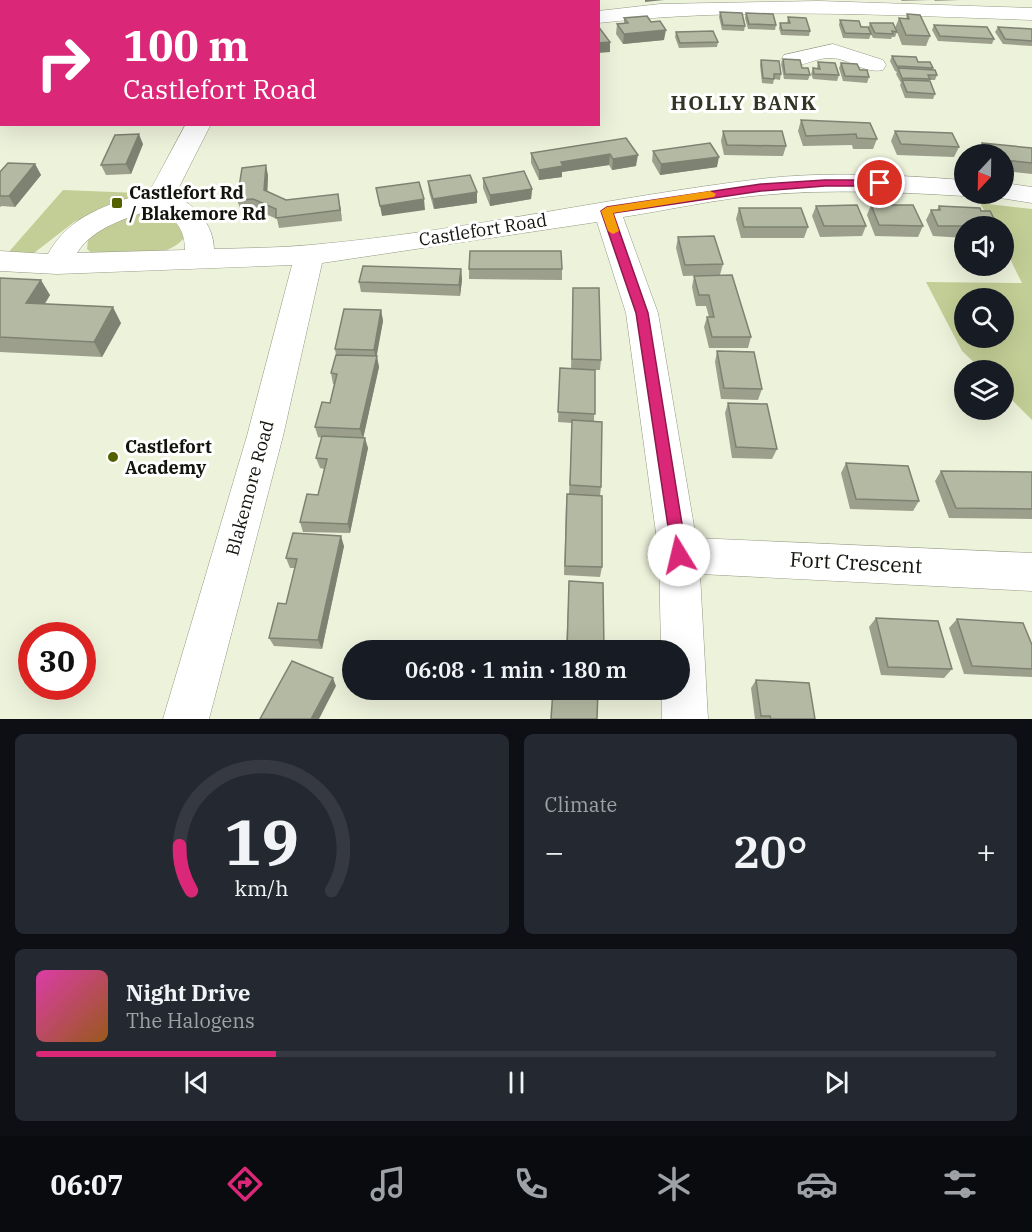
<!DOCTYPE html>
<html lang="en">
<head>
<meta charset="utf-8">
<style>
  body { margin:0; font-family:"IBM Plex Serif",serif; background:#242831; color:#f1f3f6; height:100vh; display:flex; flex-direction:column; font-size:22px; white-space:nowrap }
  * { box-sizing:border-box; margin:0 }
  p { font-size:20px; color:#9ea1a6 }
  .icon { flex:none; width:33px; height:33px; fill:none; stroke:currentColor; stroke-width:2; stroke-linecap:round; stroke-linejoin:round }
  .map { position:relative; height:719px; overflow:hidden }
  .sheet { display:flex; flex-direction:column; gap:15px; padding:15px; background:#0d0f14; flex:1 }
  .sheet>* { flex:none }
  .hud { position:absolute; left:0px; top:0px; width:600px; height:126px; box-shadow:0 6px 24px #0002; background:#db2777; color:#fff; overflow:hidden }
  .needle { width:39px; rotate:202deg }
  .buttons { position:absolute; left:954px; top:144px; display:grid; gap:12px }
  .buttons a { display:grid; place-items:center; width:60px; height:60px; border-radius:50%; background:#171b24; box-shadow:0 6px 24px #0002; font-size:30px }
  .speed { position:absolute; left:18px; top:622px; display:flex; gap:12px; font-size:30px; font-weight:700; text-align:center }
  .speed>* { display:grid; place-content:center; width:78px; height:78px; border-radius:50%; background:#171b24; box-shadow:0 6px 24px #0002; line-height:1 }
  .speed .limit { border:9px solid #d22; background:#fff; color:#111 }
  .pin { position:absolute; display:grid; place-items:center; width:51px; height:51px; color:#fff; margin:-26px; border:3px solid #fff; border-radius:50%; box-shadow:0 2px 6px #0007 }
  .me { position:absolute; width:66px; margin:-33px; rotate:351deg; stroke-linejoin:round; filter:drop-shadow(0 0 4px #0008) }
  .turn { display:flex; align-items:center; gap:21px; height:126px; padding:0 24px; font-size:27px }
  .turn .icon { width:78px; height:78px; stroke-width:2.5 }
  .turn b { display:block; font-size:42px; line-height:51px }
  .big { font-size:45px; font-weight:600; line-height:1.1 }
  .sheet .widget { flex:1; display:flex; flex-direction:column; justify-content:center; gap:9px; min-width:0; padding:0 21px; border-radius:9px; background:#242831 }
  .sheet .dial { align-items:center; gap:0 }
  .dial svg { height:156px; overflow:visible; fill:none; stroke:#363941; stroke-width:7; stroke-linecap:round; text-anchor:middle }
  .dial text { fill:#f1f3f6; stroke:none }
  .song { display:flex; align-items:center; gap:18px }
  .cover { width:72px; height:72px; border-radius:9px; background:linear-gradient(135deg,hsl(320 70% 55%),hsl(30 70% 35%)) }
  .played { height:6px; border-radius:3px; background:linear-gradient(90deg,#db2777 25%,#363941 25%) }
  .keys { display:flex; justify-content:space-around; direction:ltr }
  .heat { display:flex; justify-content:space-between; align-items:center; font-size:33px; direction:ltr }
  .sheet .tiles { flex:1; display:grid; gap:15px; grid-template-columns:1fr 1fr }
  .widget:last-child { grid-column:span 2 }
  .trip { position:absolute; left:342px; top:640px; width:348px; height:60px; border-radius:30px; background:#171b24; box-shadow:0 6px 24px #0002; font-weight:600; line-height:60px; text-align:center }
  .dock { display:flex; height:96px; justify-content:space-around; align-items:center; background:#090b0e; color:#9ea1a6 }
  .dock .icon { width:42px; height:42px }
  .dock .selected { color:#db2777 }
  .dock b { font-size:27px; color:#f1f3f6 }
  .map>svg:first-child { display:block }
  .green { fill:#c3ce96; fill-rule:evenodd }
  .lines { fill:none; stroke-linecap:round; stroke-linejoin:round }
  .minor-casing { stroke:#939882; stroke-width:1 }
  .minor { fill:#fff; fill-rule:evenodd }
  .wall { fill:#9b9f8c }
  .shaded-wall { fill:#7e8272 }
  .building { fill:#b4b9a3; stroke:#7e8272; stroke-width:1.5 }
  .route { fill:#db2777; stroke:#8e194d; stroke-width:1.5 }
  .slow { fill:#f59e0b }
  .poi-dot { fill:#556000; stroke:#fff; stroke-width:2 }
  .labels { text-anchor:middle; stroke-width:6; stroke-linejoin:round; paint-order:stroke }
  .poi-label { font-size:18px; font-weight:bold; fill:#13140d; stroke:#fff; text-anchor:start }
  .street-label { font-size:18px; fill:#13140d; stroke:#fff }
  .far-district-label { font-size:20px; font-weight:bold; letter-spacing:1.5px; fill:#323523; stroke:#fff }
  .near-street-label { font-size:21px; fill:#13140d; stroke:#fff }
</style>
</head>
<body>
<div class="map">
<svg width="1032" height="719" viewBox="0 0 1032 719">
  <rect width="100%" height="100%" fill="#edf2db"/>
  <path class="green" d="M 63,190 L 138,193 L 124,201 L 74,222 L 34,253 L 7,254 Z
    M 980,203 L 1032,209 L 1032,420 L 1004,392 L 1004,370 L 982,370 L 962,351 L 926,282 L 1022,283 L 1004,247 L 1004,226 L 993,226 ZM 964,298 L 1004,298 L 1004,338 L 964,338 Z
    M 150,209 C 169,210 178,218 187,234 C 170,261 125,255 96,257 L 87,249 L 88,239 L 98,229 Z"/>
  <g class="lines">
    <g class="minor-casing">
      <path id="minor" d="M 819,1 L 1032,8 L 1032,20 C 888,15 742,7 598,23 L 598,11 L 660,4 Z
        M 833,44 L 883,60 L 886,65 L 883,70 C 864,74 850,59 832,58 C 815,57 801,69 784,65 L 781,60 L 784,55 Z
        M 0,62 L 2,62 L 2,76 L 0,76 Z
        M 186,124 L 211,124 L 175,195 C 196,207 213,223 214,249 C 246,248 278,248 310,245 C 461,232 609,197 760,179 C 827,171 897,175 964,180 L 964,194 L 973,194 L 964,196 C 897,192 830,189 763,195 C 716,199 669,210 623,217 L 658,313 L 696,538 L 1032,553 L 1032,591 L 700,574 L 708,719 L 662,719 L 662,690 L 680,690 L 680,651 L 661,651 L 659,555 L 626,313 L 597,222 L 322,263 L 283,436 L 209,719 L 163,719 L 247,436 L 292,265 L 57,274 L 0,271 L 0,251 L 48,254 C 69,215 109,204 149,192 ZM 157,208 C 174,218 185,228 185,250 L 77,253 C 93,227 129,217 157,208 Z
        M 1004,183 L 1032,187 L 1032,203 L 994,197 L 992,194 L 1004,194 Z"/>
    </g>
    <use href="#minor" class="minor"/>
  </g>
  <path class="wall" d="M 901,0 L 930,0 L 902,1 Z
    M 934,0 L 960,0 L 935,1 Z
    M 720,12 L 745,26 L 744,31 L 722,30 L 719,17 Z
    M 746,13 L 776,25 L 775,30 L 748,29 L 745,18 Z
    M 907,14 L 930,36 L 926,46 L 902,45 L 897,32 L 895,37 L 892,37 L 891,39 L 873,38 L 868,28 L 871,34 L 869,39 L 843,38 L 839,25 L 840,20 L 868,28 L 870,23 L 895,28 L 899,18 L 906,19 Z
    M 788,17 L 810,31 L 809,36 L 781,35 L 779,28 L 780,23 L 787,23 Z
    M 624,18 L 664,40 L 623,44 L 616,34 L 617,24 L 624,24 Z
    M 934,25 L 994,39 L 992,44 L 938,41 L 932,30 Z
    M 998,27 L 1032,29 L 1032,46 L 1003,44 L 995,32 Z
    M 676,32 L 718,42 L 717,47 L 679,48 L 675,37 Z
    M 892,56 L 918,62 L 933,68 L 932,70 L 937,75 L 935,80 L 929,80 L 929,81 L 935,94 L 933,99 L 905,98 L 900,85 L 901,83 L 896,74 L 897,72 L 895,71 L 890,61 Z
    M 783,59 L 802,68 L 810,75 L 808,80 L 784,79 L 781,64 Z
    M 761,60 L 781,74 L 780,80 L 774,79 L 773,84 L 762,83 L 760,65 Z
    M 818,62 L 839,75 L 837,81 L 813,79 L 811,74 L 813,68 L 817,68 Z
    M 841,63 L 860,70 L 869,77 L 867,83 L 843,81 L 839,68 Z
    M 801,120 L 877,139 L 873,149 L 853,149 L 852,145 L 803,146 L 798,131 Z
    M 723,131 L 786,146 L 783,156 L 724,155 L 721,141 Z
    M 895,131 L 959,147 L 954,157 L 897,155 L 891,141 Z
    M 626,138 L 636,166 L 612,170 L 609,165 L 562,172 L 562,177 L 539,180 L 531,163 L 531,153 Z
    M 982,143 L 1032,148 L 1032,174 L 1004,171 L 1004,154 L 977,154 L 977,153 Z
    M 143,144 L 131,174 L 106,175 L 101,165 Z
    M 653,151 L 717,167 L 660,175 L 652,161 Z
    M 35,164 L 41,175 L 15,207 L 2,206 L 0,207 L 0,172 Z
    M 268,175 L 267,192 L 286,200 L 340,205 L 342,221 L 279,228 L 277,219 L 256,210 L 241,211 L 237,200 Z
    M 483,178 L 532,189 L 531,199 L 490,206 L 483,188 Z
    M 428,181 L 477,203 L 434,209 L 429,192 Z
    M 871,205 L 923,226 L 918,237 L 875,236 L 867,215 Z
    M 816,206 L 866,226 L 862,236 L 820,237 L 812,216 Z
    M 939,206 L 964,226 L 964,238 L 933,236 L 926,220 L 931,210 L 937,210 Z
    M 739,208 L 808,227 L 804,238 L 741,238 L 736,219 Z
    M 678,237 L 723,264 L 720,275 L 683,276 L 676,248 Z
    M 461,269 L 462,280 L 460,296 L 361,292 L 359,282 Z
    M 469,269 L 562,269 L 562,280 L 469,279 Z
    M 694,276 L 751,337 L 748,348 L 709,348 L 704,327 L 707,317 L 709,317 L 706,306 L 696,306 L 692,287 Z
    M 0,278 L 50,295 L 45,304 L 121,323 L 102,357 L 0,352 Z
    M 573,288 L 601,360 L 600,370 L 595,370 L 594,422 L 601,487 L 600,496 L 602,567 L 600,577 L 564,575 L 566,504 L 567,494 L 569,494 L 572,423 L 558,422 L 560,368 L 571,369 Z
    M 381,310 L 383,321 L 376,356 L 379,367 L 363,438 L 368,448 L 350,533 L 303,532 L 300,522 L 318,495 L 324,469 L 320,468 L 316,458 L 322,438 L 318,437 L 315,427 L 330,403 L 334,384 L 333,384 L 331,373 L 336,355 L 335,349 Z
    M 717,351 L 762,389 L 758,400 L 721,399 L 715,362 Z
    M 728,403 L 777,449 L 772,459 L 732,458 L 725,413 Z
    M 846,463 L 919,501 L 913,511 L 850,509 L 841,473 Z
    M 941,471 L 1032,472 L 1032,519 L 949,518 L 935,481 Z
    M 344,546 L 322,649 L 274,646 L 269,638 L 286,604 L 295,568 L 290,568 L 286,558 Z
    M 569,581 L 604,651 L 566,651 Z
    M 876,618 L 952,669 L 944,678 L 881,675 L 869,627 Z
    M 957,619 L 1032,645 L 1032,677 L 1031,677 L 964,674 L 949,628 Z
    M 756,680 L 815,719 L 755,719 L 751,688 Z"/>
  <path class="shaded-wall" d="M 510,0 L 559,0 L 559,2 L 510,2 Z
    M 565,0 L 580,0 L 565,2 Z
    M 645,0 L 664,0 L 645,2 Z
    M 666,30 L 664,40 L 623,44 L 624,34 Z
    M 610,42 L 610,52 L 598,53 L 598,43 Z
    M 139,134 L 143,144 L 131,174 L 126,164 Z
    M 610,154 L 609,165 L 562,172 L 562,177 L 539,180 L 539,170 L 561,162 Z
    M 638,155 L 636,166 L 612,170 L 613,159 Z
    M 719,157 L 717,167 L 660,175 L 661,164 Z
    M 35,164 L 41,175 L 15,207 L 9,196 Z
    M 266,165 L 268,175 L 267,201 L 264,190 Z
    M 532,189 L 531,199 L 490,206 L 490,195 Z
    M 477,192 L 477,203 L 434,209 L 433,199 Z
    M 338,194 L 340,205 L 342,221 L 340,210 Z
    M 424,199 L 425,210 L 382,216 L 380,206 Z
    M 461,269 L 462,280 L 460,296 L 459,285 Z
    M 41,280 L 50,295 L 35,318 L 26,303 Z
    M 113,307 L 121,323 L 102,357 L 94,342 Z
    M 381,310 L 383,321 L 376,360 L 374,350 Z
    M 377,356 L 379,367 L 363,439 L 360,429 Z
    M 365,438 L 368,448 L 350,533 L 348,524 Z
    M 341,536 L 344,546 L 322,649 L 318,640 Z
    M 333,678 L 336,686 L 319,719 L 311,719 Z"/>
  <path class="building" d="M 439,0 L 450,0 L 451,2 L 428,2 Z
    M 456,0 L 504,0 L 505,2 L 456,2 Z
    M 0,12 L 2,12 L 2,27 L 0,27 Z
    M 720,12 L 742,13 L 745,26 L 723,25 Z
    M 746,13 L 773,14 L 776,25 L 749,24 Z
    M 907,14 L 920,15 L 930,36 L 906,35 L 899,18 L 909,19 Z
    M 647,16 L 651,22 L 660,21 L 666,30 L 624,34 L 617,24 L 628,23 L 624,18 Z
    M 788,17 L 806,18 L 810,31 L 782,30 L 780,23 L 790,23 Z
    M 840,20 L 859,21 L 861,27 L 868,27 L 871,34 L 845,33 Z
    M 870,23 L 893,23 L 897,32 L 892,31 L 893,34 L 875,33 Z
    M 934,25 L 987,27 L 994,39 L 940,36 Z
    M 598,26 L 610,42 L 598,43 Z
    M 998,27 L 1032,29 L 1032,41 L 1005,39 Z
    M 713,31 L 718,42 L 680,43 L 676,32 Z
    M 892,56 L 916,57 L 918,62 L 930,62 L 933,68 L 897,66 Z
    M 783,59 L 800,60 L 802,68 L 808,68 L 810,75 L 785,74 Z
    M 761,60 L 779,61 L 781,74 L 774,74 L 774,79 L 763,78 Z
    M 818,62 L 835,63 L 839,75 L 814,74 L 813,68 L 820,69 Z
    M 841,63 L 857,64 L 860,70 L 867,70 L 869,77 L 845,76 Z
    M 898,68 L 935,70 L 937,75 L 928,75 L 930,79 L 902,78 Z
    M 902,80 L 930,81 L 935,94 L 907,92 Z
    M 801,120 L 870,123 L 877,139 L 857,138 L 856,134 L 806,136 Z
    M 723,131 L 782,131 L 786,146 L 727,145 Z
    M 895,131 L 952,133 L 959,147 L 901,144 Z
    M 139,134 L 126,164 L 101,165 L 115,135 Z
    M 626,138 L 638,155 L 613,159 L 610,154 L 561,162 L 563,166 L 539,170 L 531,153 Z
    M 710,143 L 719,157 L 661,164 L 653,151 Z
    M 982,143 L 1032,148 L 1032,163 L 1004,160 L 1004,154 L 986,154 Z
    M 8,163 L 35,164 L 9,196 L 0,196 L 0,172 Z
    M 266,165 L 264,190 L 286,200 L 338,194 L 340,210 L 276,218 L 276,209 L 253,199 L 237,200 L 242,168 Z
    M 524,171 L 532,189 L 490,195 L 483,178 Z
    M 470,175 L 477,192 L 433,199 L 428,181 Z
    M 419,182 L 424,199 L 380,206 L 376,188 Z
    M 857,205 L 866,226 L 824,226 L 816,206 Z
    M 871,205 L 913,205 L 923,226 L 879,225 Z
    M 939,206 L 980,208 L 981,211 L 990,211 L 998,226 L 938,226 L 931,210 L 940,210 Z
    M 739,208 L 801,208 L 808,227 L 744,227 Z
    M 714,236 L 723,264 L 685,265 L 678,237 Z
    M 470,251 L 561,251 L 562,269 L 469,269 Z
    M 363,266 L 461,269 L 459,285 L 359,282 Z
    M 732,275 L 751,337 L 712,337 L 707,317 L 714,317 L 709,295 L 699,295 L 694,276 Z
    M 0,278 L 41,280 L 26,303 L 113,307 L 94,342 L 0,337 Z
    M 573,288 L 599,288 L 601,360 L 572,359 Z
    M 344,309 L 381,310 L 374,350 L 335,349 Z
    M 717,351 L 754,352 L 762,389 L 724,388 Z
    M 336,355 L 377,356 L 360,429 L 315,427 L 322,402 L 330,403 L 337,374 L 331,373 Z
    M 560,368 L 595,370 L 595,414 L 558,412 Z
    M 728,403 L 767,404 L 777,449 L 736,447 Z
    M 572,420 L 602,422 L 601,487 L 570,485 Z
    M 322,436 L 365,438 L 348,524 L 300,522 L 307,494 L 318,495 L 327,459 L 316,458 Z
    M 846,463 L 908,466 L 919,501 L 856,499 Z
    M 941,471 L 1032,472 L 1032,509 L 956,508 Z
    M 567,494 L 602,496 L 602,567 L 565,566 Z
    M 293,533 L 341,536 L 318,640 L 269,638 L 278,603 L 286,604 L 297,559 L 286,558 Z
    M 569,581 L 603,583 L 604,651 L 567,651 Z
    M 876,618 L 938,621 L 952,669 L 888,667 Z
    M 957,619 L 1023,623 L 1032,645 L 1032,669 L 972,666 Z
    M 292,661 L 333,678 L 311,719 L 260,719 Z
    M 756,680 L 809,683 L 815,719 L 771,719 L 770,716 L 761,716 Z
    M 553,690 L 598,690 L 597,719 L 551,719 Z"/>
  <path class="route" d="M 825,180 L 880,180 L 886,183 L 880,186 L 825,186 L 761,191 L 613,213 L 648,313 L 687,555 L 685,560 L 679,562 L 673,560 L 636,313 L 601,211 L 607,207 L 761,184 Z"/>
  <path class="slow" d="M 710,191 L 716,194 L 714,197 L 613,213 L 619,231 L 613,234 L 608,231 L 601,211 L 607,207 Z"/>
  <g class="poi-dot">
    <rect x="111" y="197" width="12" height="12" rx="3"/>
    <circle cx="113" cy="457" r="6"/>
  </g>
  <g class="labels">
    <g class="poi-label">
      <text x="129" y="199">Castlefort Rd<tspan x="129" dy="21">/ Blakemore Rd</tspan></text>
      <text x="125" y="453">Castlefort<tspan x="125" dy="21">Academy</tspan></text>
    </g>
    <g class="street-label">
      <text transform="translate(483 230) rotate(-9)" y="6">Castlefort Road</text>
      <text transform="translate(250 488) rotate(-75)" y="6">Blakemore Road</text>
    </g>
    <g class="far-district-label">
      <text x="744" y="110">HOLLY BANK</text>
    </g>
    <g class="near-street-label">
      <text transform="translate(856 563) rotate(3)" y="7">Fort Crescent</text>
    </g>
  </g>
</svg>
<div class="buttons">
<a><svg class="needle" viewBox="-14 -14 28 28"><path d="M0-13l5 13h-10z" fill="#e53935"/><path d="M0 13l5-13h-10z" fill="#9ea1a6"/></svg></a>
<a><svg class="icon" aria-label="sound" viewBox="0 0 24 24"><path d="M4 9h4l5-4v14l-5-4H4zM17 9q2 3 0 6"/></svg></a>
<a><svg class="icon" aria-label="search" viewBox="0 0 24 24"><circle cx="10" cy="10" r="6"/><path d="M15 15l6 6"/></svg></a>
<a><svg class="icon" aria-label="layers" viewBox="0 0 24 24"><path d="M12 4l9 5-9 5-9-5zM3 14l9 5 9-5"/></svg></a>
</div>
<div class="speed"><div class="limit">30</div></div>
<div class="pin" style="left:880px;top:183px;background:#d93025"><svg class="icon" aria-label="arrive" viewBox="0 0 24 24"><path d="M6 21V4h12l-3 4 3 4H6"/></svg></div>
<svg class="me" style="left:679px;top:555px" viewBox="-20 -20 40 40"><circle r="19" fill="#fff"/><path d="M0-13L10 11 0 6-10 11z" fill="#db2777"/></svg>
<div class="trip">06:08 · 1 min · 180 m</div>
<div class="hud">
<div class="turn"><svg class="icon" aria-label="right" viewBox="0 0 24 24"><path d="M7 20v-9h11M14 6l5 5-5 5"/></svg><div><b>100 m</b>Castlefort Road</div></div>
</div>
</div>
<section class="sheet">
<div class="tiles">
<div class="widget dial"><svg viewBox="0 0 100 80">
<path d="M14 69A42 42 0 1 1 86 69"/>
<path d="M14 69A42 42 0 0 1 8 46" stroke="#db2777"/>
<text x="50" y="56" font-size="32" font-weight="700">19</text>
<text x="50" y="72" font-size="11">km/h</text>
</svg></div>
<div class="widget"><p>Climate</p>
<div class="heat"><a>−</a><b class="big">20°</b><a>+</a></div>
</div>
<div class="widget">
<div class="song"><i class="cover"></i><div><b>Night Drive</b><p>The Halogens</p></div></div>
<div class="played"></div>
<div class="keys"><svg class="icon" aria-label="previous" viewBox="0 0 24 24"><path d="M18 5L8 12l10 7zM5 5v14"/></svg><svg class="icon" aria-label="pause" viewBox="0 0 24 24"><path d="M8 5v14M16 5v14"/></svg><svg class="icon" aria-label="next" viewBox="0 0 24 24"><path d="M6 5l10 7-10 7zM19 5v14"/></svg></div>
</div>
</div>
</section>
<nav class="dock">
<b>06:07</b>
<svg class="icon selected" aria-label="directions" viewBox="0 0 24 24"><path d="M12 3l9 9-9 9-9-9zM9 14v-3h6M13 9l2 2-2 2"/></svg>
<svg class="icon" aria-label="music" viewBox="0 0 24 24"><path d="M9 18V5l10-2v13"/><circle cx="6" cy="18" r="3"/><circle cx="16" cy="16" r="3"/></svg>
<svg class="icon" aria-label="phone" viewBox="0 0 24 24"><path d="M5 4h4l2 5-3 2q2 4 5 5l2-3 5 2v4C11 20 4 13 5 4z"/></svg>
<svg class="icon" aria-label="climate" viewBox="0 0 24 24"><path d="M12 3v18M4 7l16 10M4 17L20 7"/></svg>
<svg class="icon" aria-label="car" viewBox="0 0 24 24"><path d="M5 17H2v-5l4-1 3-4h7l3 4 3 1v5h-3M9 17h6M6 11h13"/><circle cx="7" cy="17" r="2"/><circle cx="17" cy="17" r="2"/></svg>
<svg class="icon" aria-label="filters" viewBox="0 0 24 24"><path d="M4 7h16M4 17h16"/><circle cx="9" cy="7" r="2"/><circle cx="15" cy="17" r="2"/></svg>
</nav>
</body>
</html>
